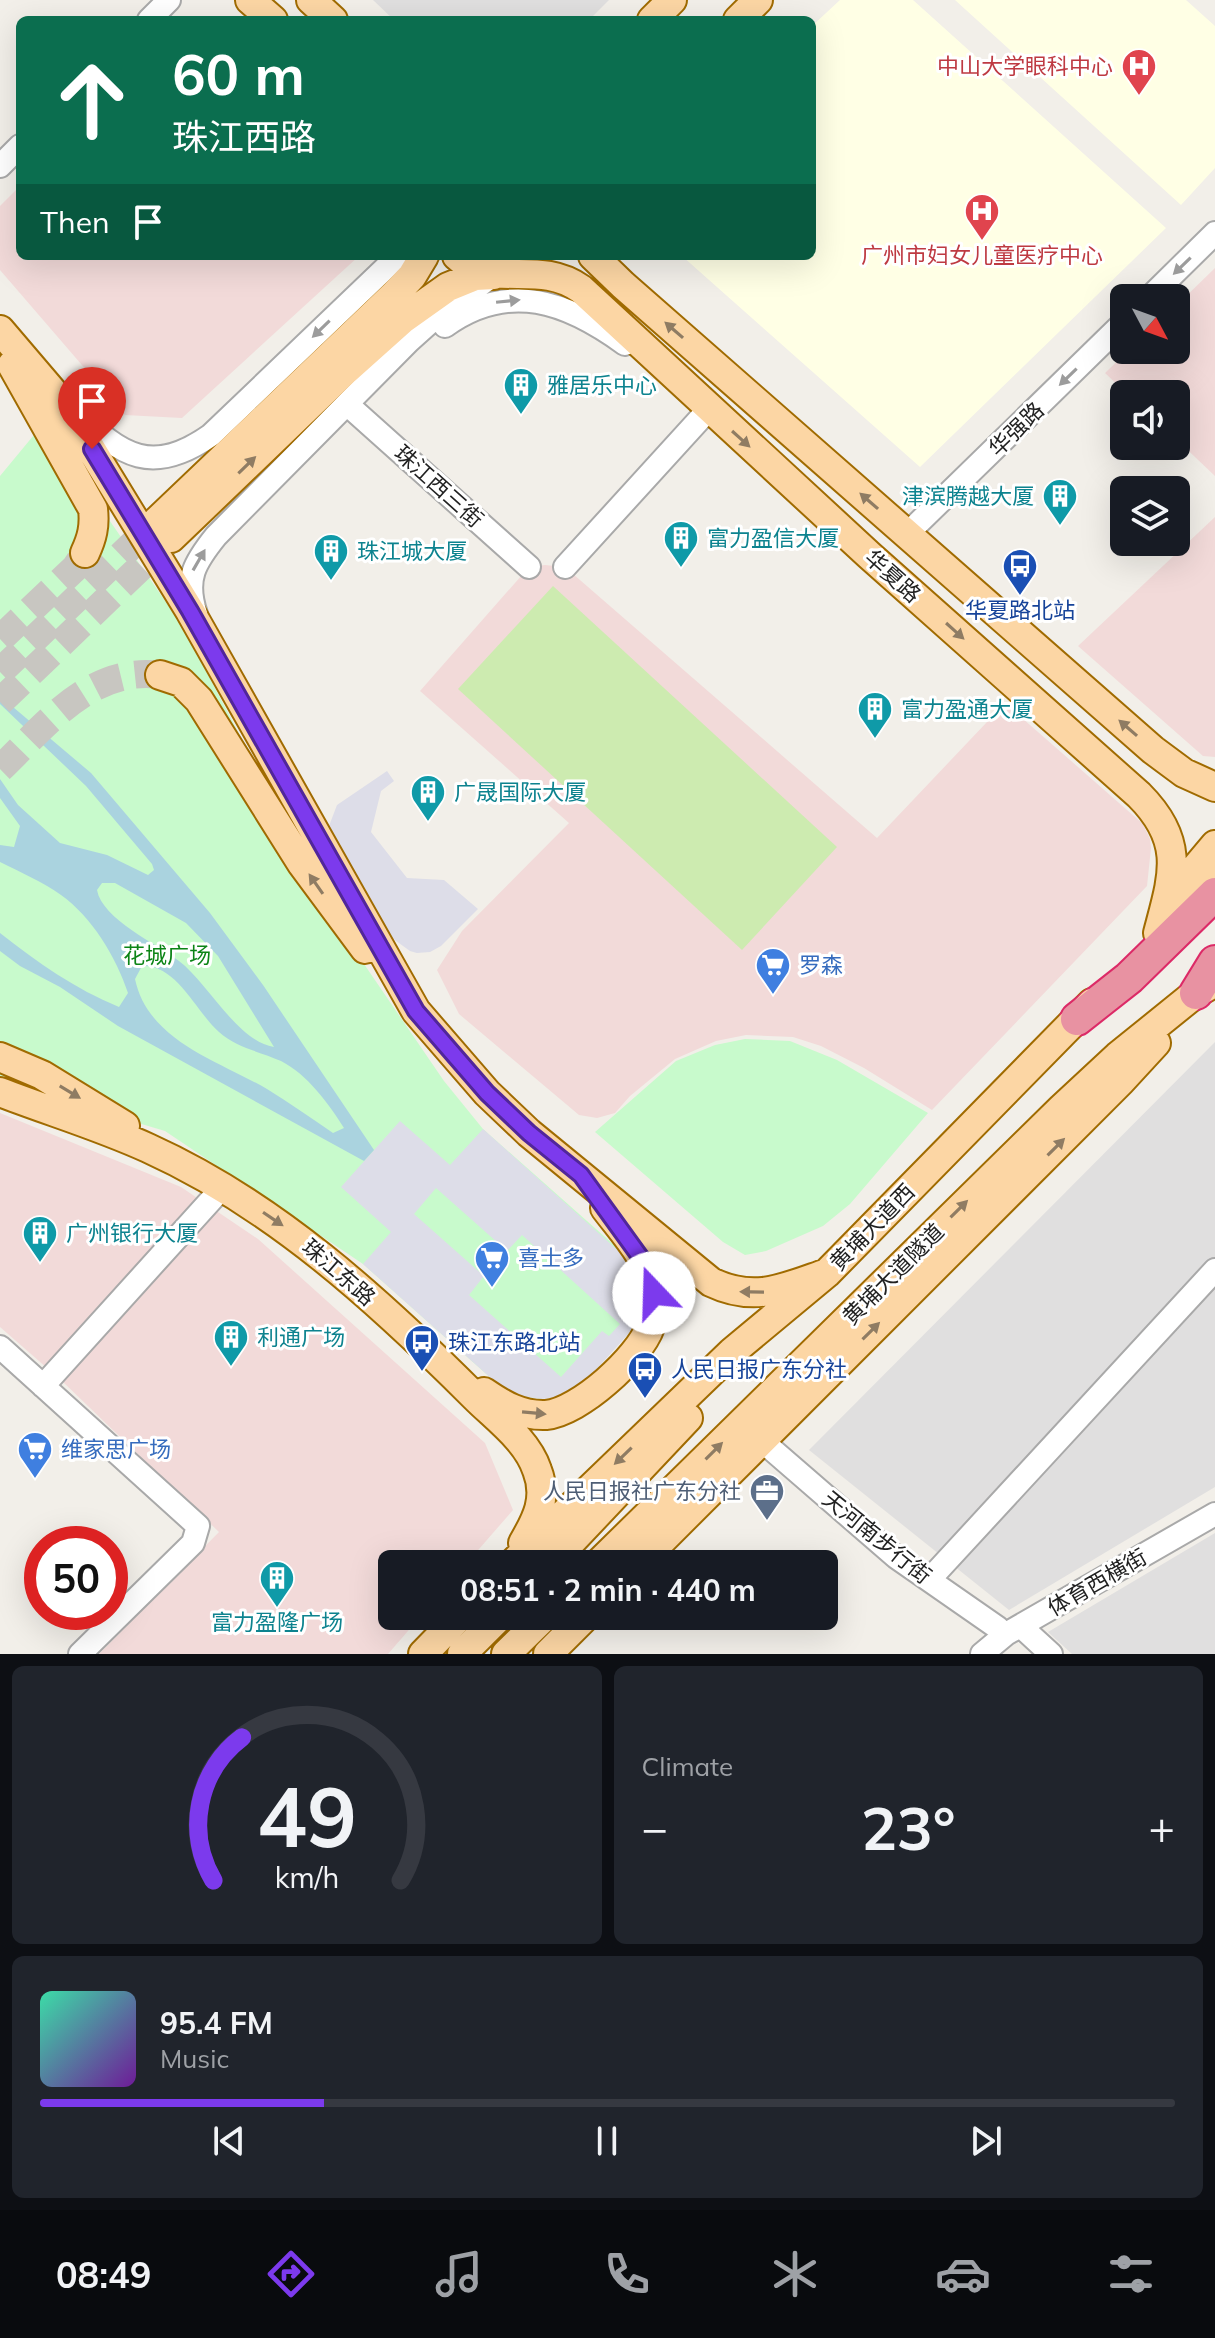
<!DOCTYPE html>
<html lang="en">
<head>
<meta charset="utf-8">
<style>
  body { margin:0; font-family:Mulish,"Noto Sans SC",sans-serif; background:#20242c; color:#f1f3f6; height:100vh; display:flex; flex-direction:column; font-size:30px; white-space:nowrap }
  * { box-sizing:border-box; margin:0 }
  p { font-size:26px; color:#9ea1a6 }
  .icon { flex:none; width:44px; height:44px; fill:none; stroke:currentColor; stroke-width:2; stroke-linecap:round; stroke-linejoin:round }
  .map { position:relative; height:1654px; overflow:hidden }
  .sheet { display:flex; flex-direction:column; gap:12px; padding:12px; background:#0d0f14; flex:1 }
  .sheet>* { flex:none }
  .guide { position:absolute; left:16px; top:16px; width:800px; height:244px; border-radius:12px; box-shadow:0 8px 32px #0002; background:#0b6e4f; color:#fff; overflow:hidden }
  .needle { width:52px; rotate:131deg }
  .tools { position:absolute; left:1110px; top:284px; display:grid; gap:16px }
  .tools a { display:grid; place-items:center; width:80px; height:80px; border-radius:12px; background:#171b24; box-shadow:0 8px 32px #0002; font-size:40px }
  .speed { position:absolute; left:24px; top:1526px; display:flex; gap:16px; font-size:40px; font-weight:700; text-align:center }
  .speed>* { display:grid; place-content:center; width:104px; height:104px; border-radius:50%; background:#171b24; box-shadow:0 8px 32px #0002; line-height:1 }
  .speed .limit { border:12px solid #d22; background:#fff; color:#111 }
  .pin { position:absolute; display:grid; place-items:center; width:68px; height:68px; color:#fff; margin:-82px -34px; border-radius:50% 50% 50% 0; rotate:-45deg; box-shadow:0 0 8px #0007 }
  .pin .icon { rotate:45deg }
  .me { position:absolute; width:88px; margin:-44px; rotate:339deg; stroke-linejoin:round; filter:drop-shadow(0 0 6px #0008) }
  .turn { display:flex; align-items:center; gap:28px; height:168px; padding:0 24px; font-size:36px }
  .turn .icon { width:104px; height:104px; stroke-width:2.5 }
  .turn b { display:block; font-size:56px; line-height:68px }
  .then { display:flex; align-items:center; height:76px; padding:0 24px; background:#0003; gap:16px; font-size:30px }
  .big { font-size:60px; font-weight:700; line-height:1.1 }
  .sheet .tile { flex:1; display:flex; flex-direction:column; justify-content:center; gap:12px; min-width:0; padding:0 28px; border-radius:12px; background:#20242c }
  .sheet .dial { align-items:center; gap:0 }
  .dial svg { height:208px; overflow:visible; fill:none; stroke:#363941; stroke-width:7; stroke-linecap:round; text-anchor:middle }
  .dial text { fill:#f1f3f6; stroke:none }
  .song { display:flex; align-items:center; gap:24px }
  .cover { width:96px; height:96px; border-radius:12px; background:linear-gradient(135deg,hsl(160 70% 55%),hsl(280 70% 35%)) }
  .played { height:8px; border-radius:4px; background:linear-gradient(90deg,#7c3aed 25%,#363941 25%) }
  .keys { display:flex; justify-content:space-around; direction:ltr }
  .heat { display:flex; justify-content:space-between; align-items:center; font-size:44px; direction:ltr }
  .sheet .tiles { flex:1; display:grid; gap:12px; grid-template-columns:1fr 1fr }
  .tile:last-child { grid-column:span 2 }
  .trip { position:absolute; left:378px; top:1550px; width:460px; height:80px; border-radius:12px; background:#171b24; box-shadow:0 8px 32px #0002; font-weight:700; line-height:80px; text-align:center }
  .menu { display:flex; height:128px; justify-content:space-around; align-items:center; background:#090b0e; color:#9ea1a6 }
  .menu .icon { width:56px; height:56px }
  .menu .on { color:#7c3aed }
  .menu b { font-size:36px; color:#f1f3f6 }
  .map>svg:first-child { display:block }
  .residential { fill:#e0dfdf }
  .commercial { fill:#f2dad9 }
  .education { fill:#ffffe5 }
  .grass { fill:#cdebb0 }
  .park { fill:#c8facc }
  .plaza { fill:#dddde8; fill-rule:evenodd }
  .water { fill:#aad3df; fill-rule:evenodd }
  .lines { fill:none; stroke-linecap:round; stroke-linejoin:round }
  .major-tunnel { stroke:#c8c6c1; stroke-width:28; stroke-dasharray:28 14; stroke-linecap:butt }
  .minor-casing { stroke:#a9a9a9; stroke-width:26 }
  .major-casing { stroke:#a06b00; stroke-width:32 }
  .highway-casing { stroke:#dc2a67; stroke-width:36 }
  .minor { stroke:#fff; stroke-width:22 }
  .major { stroke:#fcd6a4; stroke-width:28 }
  .highway { stroke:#e892a2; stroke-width:32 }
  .oneway { fill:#9c9c9c }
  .oneway2 { fill:#8f7c63 }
  .route-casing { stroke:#51269a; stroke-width:20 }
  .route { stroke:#7c3aed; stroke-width:14 }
  .labels { text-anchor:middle; stroke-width:6; stroke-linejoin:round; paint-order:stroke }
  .health-label { font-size:22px; fill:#be3a42; stroke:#fff; text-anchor:end }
  .culture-label { font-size:22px; fill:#0d838f; stroke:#fff; text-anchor:start }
  .street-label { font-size:22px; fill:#222; stroke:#fff }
  .transit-label { font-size:22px; fill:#164399; stroke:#fff; text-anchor:start }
  .park-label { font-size:22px; fill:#0c8416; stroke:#fff }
  .shop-label { font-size:22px; fill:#366cbe; stroke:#fff; text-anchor:start }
  .service-label { font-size:22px; fill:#4e5e75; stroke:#fff; text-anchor:end }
</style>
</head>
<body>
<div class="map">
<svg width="1215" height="1654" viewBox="0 0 1215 1654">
  <rect width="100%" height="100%" fill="#f2efe9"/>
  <path class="residential" d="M 373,0 L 609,0 L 589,20 L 394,20 Z
    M 1215,1042 L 1215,1487 L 1009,1610 L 809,1450 Z
    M 1215,1533 L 1215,1654 L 1072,1654 L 1048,1632 Z"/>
  <path class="commercial" d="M 20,186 L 20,256 L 359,256 L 182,418 L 125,415 L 0,270 L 0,206 Z
    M 1215,268 L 1215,476 L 1176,439 L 1176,394 L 1127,394 L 1105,373 L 1129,350 L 1176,350 L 1176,306 Z
    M 1215,517 L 1215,757 L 1203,756 L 1078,646 Z
    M 545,565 L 565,567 L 877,838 L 1005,703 L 1143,824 L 1150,839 L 1151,848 L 1147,886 L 932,1110 L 864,1068 L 821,1046 L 793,1037 L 746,1035 L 716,1041 L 675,1059 L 630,1096 L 615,1113 L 597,1118 L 579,1115 L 459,1014 L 437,970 L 462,931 L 569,823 L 420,691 L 529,567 Z
    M 0,1113 L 181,1187 L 258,1239 L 485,1443 L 513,1510 L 466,1564 L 392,1564 L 392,1616 L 421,1616 L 388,1654 L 99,1654 L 219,1532 L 63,1382 L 0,1327 Z"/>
  <path class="education" d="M 840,0 L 913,0 L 1166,228 L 920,467 L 682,256 L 812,256 L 812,26 Z
    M 955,0 L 1186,0 L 1215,26 L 1215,168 L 1181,205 Z"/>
  <path class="grass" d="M 553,586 L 837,847 L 742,950 L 458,689 Z"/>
  <path class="park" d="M 43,424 L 181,624 L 351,945 L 444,1081 L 483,1129 L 622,1252 L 630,1332 L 541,1399 L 521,1396 L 502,1388 L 363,1264 L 165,1131 L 0,1082 L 0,476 Z
    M 745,1039 L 790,1041 L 837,1060 L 928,1113 L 850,1204 L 823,1226 L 766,1251 L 745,1255 L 723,1242 L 595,1132 L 676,1061 L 715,1045 Z"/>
  <path class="plaza" d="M 387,771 L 394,781 L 381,791 L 371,832 L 407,878 L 444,880 L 478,909 L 441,946 L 430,952 L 417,953 L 410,951 L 392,938 L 329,826 L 337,805 Z
    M 400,1121 L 450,1165 L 483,1129 L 634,1265 L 643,1298 L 639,1316 L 630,1332 L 577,1391 L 560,1397 L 541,1399 L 521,1396 L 502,1388 L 363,1264 L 391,1232 L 341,1187 ZM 436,1188 L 507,1251 L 522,1235 L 620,1324 L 609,1336 L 602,1331 L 561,1377 L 469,1295 L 484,1276 L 414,1214 Z"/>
  <path class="water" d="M 0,696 L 91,773 L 210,913 L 263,985 L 374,1150 L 364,1161 L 118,1026 L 60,987 L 20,966 L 0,951 L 0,933 C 37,962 75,989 119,1007 L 128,993 C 116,957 92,917 61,895 C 43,882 20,872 0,862 L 0,845 L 14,847 L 20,826 L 0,798 L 0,779 L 18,805 L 60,843 L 107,855 L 148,875 L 154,870 L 152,864 L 86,786 L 0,704 ZM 102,883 L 115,883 L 186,923 L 218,956 L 274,1047 C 238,1042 207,982 179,961 C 157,944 102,919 97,890 ZM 142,966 C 177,964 196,1012 219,1032 C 237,1048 261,1052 281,1061 C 307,1074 329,1104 344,1128 L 333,1133 C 311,1118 290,1103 267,1089 C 219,1061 148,1041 135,979 Z"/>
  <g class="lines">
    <path class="major-tunnel" d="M 0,639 L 75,568 L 85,553
      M 0,672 L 157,521
      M 0,702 L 171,538
      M 0,769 C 46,725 90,666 160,675"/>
    <g class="minor-casing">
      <path id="minor" d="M 149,20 L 169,0
        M 0,166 L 20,146
        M 1149,298 L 1215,233
        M 445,326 C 509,280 567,302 625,344
        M 349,406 L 529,567
        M 76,411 C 121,457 153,476 211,435 L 398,256
        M 907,534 L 1124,322
        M 565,567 L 709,409
        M 196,614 C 184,579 195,562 216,536 L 409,341 L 438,315 L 488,279
        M 0,1347 L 198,1526 L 193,1543 L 80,1654
        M 43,1386 L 222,1188
        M 761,1440 L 896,1557 L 998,1628
        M 929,1580 L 1215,1270
        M 1027,1632 L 1051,1654
        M 982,1654 L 1006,1634 L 1215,1514"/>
    </g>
    <g class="major-casing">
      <path id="major" d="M 250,0 L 273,20
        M 311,0 L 333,20
        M 652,20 L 672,0
        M 738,20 L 758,0
        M 457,256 C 493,291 537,258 581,289 L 869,555 L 1139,795 C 1186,842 1173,876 1158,933
        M 593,256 L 623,285 L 1153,750 L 1184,773 L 1215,787
        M 0,330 L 58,398 L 77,426 L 190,611 L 416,1011 L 487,1093 L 529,1133 L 711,1282 C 755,1303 784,1288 827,1273
        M 12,365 L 93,509 C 95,526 92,538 85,553
        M 157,521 L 394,295 L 412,276 L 424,256
        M 171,538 L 346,370 L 403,319 L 448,287 L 475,276 L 494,275
        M 160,675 L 181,682 L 199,700 L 302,864 L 365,949
        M 1183,883 L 1215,845
        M 1180,908 L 1215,872
        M 0,1057 L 42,1075 L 125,1126
        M 0,1092 C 49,1111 100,1126 148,1148 C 274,1205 378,1300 475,1397 C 496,1418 527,1440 537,1470 C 548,1498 537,1519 523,1543
        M 484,1392 C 503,1405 521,1416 546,1415 C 579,1412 639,1358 650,1327 C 653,1316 655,1303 654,1291 C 650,1260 623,1232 605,1208
        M 512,1564 L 732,1352 L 827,1273 L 1092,1003
        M 550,1564 L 688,1418
        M 598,1564 L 1062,1108 L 1118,1056 L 1196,993 L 1214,983
        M 638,1564 L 1121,1081 L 1156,1043
        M 423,1654 L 460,1616
        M 462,1654 L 500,1616
        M 506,1654 L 545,1616
        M 548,1654 L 586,1616"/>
    </g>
    <g class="highway-casing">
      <path id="highway" d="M 1196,993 L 1215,962
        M 1077,1019 L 1129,978 L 1215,894"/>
    </g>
    <use href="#minor" class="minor"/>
    <use href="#major" class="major"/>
    <use href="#highway" class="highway"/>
  </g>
  <defs><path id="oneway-solid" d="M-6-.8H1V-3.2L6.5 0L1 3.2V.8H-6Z" transform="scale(2)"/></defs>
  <g class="oneway">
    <use href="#oneway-solid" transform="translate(1182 266) rotate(136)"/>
    <use href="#oneway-solid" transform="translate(508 301) rotate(-6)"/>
    <use href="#oneway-solid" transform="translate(321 329) rotate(136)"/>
    <use href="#oneway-solid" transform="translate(1068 377) rotate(136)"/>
    <use href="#oneway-solid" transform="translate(199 560) rotate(-60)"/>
  </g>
  <g class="oneway2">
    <use href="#oneway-solid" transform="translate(674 330) rotate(-139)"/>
    <use href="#oneway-solid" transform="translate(741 439) rotate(42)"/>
    <use href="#oneway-solid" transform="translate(247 465) rotate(-44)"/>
    <use href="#oneway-solid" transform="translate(869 501) rotate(-139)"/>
    <use href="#oneway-solid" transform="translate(955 631) rotate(42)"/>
    <use href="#oneway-solid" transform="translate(1128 728) rotate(-139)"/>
    <use href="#oneway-solid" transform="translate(316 884) rotate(-125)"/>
    <use href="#oneway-solid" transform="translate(70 1092) rotate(31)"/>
    <use href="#oneway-solid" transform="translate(1056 1147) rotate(-45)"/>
    <use href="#oneway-solid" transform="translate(959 1209) rotate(-45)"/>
    <use href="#oneway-solid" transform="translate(273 1219) rotate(34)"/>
    <use href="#oneway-solid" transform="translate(752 1292) rotate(-179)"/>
    <use href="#oneway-solid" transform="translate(871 1331) rotate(-45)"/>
    <use href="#oneway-solid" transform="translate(534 1413) rotate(5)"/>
    <use href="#oneway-solid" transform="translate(714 1451) rotate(-45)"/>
    <use href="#oneway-solid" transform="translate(623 1456) rotate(136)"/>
  </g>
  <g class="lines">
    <g class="route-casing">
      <path id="route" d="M 92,449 L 190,611 L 416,1011 L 487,1093 L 529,1133 L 581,1175 L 641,1258 L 651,1277 L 654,1293"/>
    </g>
    <use href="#route" class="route"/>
  </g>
  <defs>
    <g id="hospital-pin" transform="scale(1.8)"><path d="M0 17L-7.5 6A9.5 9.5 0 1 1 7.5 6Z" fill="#e0444e" stroke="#fff"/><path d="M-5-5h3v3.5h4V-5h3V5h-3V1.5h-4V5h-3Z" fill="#fff"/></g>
    <g id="building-pin" transform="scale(1.8)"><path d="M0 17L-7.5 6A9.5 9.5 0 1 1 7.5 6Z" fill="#0f9aa8" stroke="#fff"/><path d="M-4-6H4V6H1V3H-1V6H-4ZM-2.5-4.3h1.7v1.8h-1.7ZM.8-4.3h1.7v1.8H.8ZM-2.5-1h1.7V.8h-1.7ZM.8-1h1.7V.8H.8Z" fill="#fff"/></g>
    <g id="bus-pin" transform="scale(1.8)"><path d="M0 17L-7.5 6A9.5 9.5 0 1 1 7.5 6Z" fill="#1a4fb4" stroke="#fff"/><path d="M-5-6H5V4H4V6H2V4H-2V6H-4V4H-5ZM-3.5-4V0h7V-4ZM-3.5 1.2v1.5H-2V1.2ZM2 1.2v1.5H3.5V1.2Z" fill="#fff"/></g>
    <g id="supermarket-pin" transform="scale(1.8)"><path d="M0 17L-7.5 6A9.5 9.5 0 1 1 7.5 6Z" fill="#3f7fe0" stroke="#fff"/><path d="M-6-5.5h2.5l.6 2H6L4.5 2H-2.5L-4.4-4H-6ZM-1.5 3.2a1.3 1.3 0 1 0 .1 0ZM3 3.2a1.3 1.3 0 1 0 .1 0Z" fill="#fff"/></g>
    <g id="office-pin" transform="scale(1.8)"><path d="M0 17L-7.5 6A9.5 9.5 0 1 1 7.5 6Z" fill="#5c6f8a" stroke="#fff"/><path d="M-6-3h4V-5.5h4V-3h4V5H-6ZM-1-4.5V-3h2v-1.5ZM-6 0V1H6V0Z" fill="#fff"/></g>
  </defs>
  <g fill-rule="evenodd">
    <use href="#hospital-pin" x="1139" y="66"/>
    <use href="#hospital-pin" x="982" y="211"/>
    <use href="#building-pin" x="521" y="385"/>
    <use href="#building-pin" x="1060" y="496"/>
    <use href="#building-pin" x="681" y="538"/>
    <use href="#building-pin" x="331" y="551"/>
    <use href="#bus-pin" x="1020" y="566"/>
    <use href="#building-pin" x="875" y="709"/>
    <use href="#building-pin" x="428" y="792"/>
    <use href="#supermarket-pin" x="773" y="965"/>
    <use href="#building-pin" x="40" y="1233"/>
    <use href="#supermarket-pin" x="492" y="1258"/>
    <use href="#building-pin" x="231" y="1337"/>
    <use href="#bus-pin" x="422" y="1342"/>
    <use href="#bus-pin" x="645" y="1369"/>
    <use href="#supermarket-pin" x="35" y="1449"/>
    <use href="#office-pin" x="767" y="1491"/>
    <use href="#building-pin" x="277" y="1578"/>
  </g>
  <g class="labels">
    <g class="health-label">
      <text x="1113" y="74">中山大学眼科中心</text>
      <text x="982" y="263" text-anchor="middle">广州市妇女儿童医疗中心</text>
    </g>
    <g class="culture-label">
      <text x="547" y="393">雅居乐中心</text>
      <text x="1034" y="504" text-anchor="end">津滨腾越大厦</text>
      <text x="707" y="546">富力盈信大厦</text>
      <text x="357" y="559">珠江城大厦</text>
      <text x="901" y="717">富力盈通大厦</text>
      <text x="454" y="800">广晟国际大厦</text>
      <text x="66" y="1241">广州银行大厦</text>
      <text x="257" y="1345">利通广场</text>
      <text x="277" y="1630" text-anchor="middle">富力盈隆广场</text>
    </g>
    <g class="street-label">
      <text transform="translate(1016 429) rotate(-44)" y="8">华强路</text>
      <text transform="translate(439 486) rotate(42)" y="8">珠江西三街</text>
      <text transform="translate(893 576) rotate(42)" y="8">华夏路</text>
      <text transform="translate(872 1227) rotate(-46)" y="8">黄埔大道西</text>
      <text transform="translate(339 1272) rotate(41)" y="8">珠江东路</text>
      <text transform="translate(893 1274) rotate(-45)" y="8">黄埔大道隧道</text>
      <text transform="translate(877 1537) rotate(39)" y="8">天河南步行街</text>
      <text transform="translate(1097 1582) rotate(-30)" y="8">体育西横街</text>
    </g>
    <g class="transit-label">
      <text x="1020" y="618" text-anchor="middle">华夏路北站</text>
      <text x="448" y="1350">珠江东路北站</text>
      <text x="671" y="1377">人民日报广东分社</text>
    </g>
    <g class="park-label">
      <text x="167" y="963">花城广场</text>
    </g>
    <g class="shop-label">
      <text x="799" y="973">罗森</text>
      <text x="518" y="1266">喜士多</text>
      <text x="61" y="1457">维家思广场</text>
    </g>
    <g class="service-label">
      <text x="741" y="1499">人民日报社广东分社</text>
    </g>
  </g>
</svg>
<div class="tools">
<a><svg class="needle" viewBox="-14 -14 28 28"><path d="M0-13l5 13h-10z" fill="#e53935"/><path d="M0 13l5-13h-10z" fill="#9ea1a6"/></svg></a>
<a><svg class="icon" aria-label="sound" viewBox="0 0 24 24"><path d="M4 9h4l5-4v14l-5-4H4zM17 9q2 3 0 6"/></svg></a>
<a><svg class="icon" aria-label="layers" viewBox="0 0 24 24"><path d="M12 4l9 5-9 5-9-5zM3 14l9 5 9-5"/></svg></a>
</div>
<div class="speed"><div class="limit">50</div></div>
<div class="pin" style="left:92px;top:449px;background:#d93025"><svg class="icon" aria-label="arrive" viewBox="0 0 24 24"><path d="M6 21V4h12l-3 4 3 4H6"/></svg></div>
<svg class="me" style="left:654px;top:1293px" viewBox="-20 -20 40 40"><circle r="19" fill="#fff"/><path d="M0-13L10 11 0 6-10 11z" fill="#7c3aed"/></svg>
<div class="trip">08:51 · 2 min · 440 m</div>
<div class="guide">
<div class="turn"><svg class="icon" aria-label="ahead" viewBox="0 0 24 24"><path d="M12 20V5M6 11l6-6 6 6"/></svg><div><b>60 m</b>珠江西路</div></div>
<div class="then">Then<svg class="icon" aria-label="arrive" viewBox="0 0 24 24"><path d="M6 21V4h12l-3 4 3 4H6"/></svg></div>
</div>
</div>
<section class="sheet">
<div class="tiles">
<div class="tile dial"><svg viewBox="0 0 100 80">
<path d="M14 69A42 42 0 1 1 86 69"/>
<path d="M14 69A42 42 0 0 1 25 14" stroke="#7c3aed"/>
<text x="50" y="56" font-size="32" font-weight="700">49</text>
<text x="50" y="72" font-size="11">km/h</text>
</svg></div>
<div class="tile"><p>Climate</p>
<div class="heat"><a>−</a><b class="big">23°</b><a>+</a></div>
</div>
<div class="tile">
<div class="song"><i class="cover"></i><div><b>95.4 FM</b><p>Music</p></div></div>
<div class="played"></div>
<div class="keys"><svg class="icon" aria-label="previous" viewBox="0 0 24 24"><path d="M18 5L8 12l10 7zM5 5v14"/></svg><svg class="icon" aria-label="pause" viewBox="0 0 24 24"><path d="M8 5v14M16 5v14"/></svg><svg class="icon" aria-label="next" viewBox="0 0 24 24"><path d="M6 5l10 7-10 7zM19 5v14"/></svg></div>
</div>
</div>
</section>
<nav class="menu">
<b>08:49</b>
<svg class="icon on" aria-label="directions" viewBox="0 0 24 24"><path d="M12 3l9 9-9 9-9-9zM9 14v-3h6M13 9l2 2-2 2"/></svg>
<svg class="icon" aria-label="music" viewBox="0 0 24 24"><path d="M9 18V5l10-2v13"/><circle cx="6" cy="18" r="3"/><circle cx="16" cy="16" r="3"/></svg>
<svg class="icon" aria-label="phone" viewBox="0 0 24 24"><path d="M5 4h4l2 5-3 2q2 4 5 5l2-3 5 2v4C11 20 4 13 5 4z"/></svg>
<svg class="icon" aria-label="climate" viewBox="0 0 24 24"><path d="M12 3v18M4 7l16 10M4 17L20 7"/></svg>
<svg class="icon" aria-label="car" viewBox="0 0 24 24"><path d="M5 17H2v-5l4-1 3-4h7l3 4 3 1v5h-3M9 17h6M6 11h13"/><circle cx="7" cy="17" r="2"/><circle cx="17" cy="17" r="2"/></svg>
<svg class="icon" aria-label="filters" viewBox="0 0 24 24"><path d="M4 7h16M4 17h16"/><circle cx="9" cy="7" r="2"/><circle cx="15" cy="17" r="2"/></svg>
</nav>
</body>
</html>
